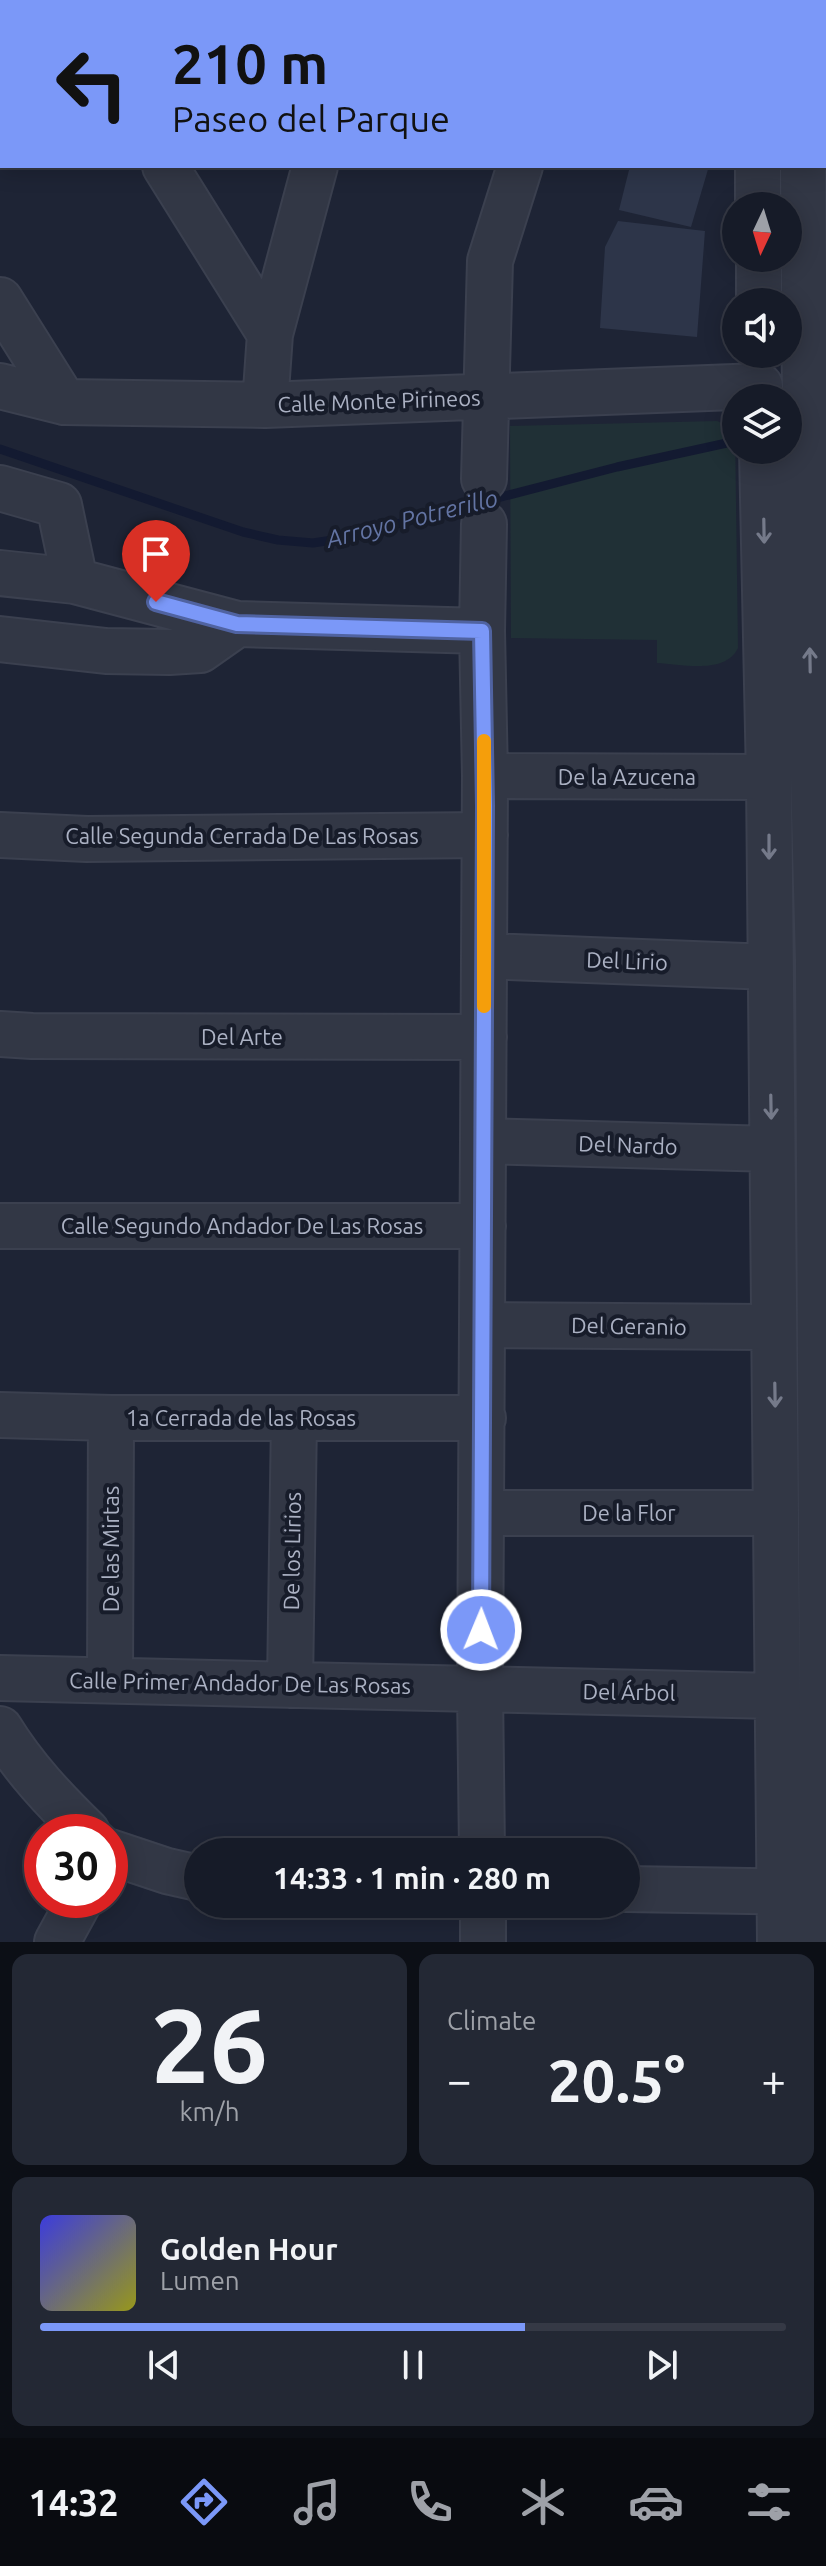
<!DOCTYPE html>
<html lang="en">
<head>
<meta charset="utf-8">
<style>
  body { margin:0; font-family:Ubuntu,sans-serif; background:#232834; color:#f1f3f6; height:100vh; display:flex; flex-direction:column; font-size:30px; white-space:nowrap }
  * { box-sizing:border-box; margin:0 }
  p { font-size:26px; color:#9ea1a8 }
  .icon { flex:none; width:44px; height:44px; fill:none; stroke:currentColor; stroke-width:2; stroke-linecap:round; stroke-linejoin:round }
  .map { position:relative; height:1942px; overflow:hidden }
  .drawer { display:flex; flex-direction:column; gap:12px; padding:12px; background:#0c0f16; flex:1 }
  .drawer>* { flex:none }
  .top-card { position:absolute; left:0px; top:0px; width:826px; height:168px; box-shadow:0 4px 20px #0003,0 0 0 2px #353945; background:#7b98f8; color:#111; overflow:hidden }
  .needle { width:52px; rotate:184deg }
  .tools { position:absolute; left:722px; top:192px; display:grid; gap:16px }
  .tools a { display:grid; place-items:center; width:80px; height:80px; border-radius:50%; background:#161b28; box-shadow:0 4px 20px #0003,0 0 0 2px #353945; font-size:40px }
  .speed { position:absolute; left:24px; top:1814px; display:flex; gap:16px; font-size:40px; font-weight:700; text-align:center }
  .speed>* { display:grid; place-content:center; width:104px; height:104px; border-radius:50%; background:#161b28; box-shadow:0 4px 20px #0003,0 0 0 2px #353945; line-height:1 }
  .speed .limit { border:12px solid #d22; background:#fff; color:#111 }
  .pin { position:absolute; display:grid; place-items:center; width:68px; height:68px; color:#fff; margin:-82px -34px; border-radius:50% 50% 50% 0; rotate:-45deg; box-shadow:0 0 8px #0007 }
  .pin .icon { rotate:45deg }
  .me { position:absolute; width:88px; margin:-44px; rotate:1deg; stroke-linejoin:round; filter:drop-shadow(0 0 6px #0008) }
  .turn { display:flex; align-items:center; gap:28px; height:168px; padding:0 40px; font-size:36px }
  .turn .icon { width:104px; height:104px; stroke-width:2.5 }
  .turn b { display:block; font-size:56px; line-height:68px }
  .big { font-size:60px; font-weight:700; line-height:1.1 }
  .drawer .tile { flex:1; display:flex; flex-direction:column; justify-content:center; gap:12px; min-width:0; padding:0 28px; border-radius:16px; background:#232834 }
  .drawer .dial { align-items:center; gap:0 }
  .dial b { font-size:104px; line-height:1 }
  .song { display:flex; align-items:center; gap:24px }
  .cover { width:96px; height:96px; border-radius:12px; background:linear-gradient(135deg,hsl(240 70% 55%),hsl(60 70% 35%)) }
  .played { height:8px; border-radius:4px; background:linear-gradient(90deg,#7b98f8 65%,#353945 65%) }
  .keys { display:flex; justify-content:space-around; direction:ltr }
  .heat { display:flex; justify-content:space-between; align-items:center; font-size:44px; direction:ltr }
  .drawer .tiles { flex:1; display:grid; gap:12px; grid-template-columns:1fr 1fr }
  .tile:last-child { grid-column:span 2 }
  .trip { position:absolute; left:184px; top:1838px; width:456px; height:80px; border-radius:40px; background:#161b28; box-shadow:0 4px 20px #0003,0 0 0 2px #353945; font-weight:700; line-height:80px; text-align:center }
  .tabs { display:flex; height:128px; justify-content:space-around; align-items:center; background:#090b10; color:#9ea1a8 }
  .tabs .icon { width:56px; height:56px }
  .tabs .on { color:#7b98f8 }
  .tabs b { font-size:36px; color:#f1f3f6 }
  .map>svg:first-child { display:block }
  .green { fill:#203036 }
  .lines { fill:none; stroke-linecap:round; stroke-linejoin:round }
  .stream { stroke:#131a31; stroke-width:9 }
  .building { fill:#2d3549 }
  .minor-casing { stroke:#3b404f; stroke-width:48 }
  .minor { stroke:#323745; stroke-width:44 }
  .oneway { stroke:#757a8a }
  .route-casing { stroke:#5063a1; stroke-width:20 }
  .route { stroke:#7b98f8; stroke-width:14 }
  .slow { stroke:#f59e0b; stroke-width:14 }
  .labels { text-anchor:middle; stroke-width:8; stroke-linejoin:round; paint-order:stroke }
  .street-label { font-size:22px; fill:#abb1c3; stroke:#171c2a }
  .water-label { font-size:24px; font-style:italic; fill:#6374a3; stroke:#171c2a }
</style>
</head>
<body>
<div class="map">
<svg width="826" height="1942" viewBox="0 0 826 1942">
  <rect width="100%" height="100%" fill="#1e2435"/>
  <path class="green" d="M 717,421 L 735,429 L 738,648 C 725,675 681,664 657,663 L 657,640 L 511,638 L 510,426 Z"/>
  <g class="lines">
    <path class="stream" d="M 0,449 L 243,532 L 278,540 L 313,543 L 339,539 L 617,467 L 736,441"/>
  </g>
  <path class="building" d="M 630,166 L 709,166 L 691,227 L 619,210 Z
    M 618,221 L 705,231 L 697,337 L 600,328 L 605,247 Z"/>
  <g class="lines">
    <g class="minor-casing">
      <path id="minor" d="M 61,0 L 62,2
        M 288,0 L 290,2
        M 756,0 L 756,2
        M 800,0 L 801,2
        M 358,2 L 358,0
        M 567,2 L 568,0
        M 165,166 L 270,334
        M 758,166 L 758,206
        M 803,166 L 806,517 L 818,960 L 823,1942
        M 759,258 L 759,302
        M 0,300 L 64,402
        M 0,386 L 64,402 L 265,405 L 760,386
        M 265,405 L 270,334 L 315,166
        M 762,450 L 769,777 L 780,1942
        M 484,479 L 490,261 L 520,166
        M 0,488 L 59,505 L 75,581
        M 0,573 L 75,581 L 237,624
        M 0,639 L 106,651 L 169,652 L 200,650 L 237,624 L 482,631
        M 485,776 L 769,777
        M 0,835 L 87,839 L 485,835
        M 485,956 L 769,967
        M 0,1034 L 32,1036 L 484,1037
        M 484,1141 L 772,1149
        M 0,1226 L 483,1226
        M 483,1325 L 774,1327
        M 0,1415 L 111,1418 L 483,1418
        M 482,1513 L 776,1513
        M 0,1678 L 777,1696
        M 110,1680 L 111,1418
        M 290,1685 L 294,1418
        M 0,1729 C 24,1768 54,1800 87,1832
        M 110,1852 L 167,1871 L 198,1878
        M 482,1852 L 480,1689 L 485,776 L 482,631 L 484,524
        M 626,1889 L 808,1892
        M 483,1904 L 483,1942
        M 57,1942 L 80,1900"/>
    </g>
    <use href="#minor" class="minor"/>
  </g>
  <defs><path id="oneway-shaft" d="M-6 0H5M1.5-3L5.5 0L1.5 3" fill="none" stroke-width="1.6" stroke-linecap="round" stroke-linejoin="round" transform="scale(2)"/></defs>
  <g class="oneway">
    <use href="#oneway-shaft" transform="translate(764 531) rotate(89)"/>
    <use href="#oneway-shaft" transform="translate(810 660) rotate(-91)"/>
    <use href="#oneway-shaft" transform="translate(769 847) rotate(90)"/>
    <use href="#oneway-shaft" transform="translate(771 1107) rotate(89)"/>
    <use href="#oneway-shaft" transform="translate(775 1395) rotate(89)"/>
  </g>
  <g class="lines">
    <g class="route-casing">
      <path id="route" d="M 156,602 L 237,624 L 482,631 L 485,806 L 481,1630"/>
    </g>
    <use href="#route" class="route"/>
    <path class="slow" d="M 484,1006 L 484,741"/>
  </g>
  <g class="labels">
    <g class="street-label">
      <text transform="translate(379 401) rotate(-2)" y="8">Calle Monte Pirineos</text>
      <text x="627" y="785">De la Azucena</text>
      <text x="242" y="844">Calle Segunda Cerrada De Las Rosas</text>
      <text transform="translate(627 961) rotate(2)" y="8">Del Lirio</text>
      <text x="242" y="1045">Del Arte</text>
      <text transform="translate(628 1145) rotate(2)" y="8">Del Nardo</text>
      <text x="242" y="1234">Calle Segundo Andador De Las Rosas</text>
      <text transform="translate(629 1326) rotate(1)" y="8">Del Geranio</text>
      <text x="241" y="1426">1a Cerrada de las Rosas</text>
      <text x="629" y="1521">De la Flor</text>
      <text transform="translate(111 1549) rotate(-90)" y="8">De las Mirtas</text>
      <text transform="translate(292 1551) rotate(-89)" y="8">De los Lirios</text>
      <text transform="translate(240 1683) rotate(1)" y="8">Calle Primer Andador De Las Rosas</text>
      <text transform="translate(629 1692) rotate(1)" y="8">Del Árbol</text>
    </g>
    <g class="water-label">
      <text transform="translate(412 519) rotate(-14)" y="8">Arroyo Potrerillo</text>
    </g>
  </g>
</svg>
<div class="tools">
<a><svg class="needle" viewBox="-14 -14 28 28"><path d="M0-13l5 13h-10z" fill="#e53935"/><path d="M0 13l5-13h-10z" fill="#9ea1a8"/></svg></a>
<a><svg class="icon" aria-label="sound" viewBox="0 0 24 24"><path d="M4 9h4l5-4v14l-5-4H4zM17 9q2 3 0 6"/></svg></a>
<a><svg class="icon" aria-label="layers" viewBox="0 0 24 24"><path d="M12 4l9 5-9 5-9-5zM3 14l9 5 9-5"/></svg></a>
</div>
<div class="speed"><div class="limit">30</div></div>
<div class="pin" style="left:156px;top:602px;background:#d93025"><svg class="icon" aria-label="arrive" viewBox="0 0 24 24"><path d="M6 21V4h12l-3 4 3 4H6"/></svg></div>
<svg class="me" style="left:481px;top:1630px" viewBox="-20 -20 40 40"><circle r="17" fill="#7b98f8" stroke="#fff" stroke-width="3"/><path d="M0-11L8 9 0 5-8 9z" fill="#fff"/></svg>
<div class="trip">14:33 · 1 min · 280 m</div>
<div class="top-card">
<div class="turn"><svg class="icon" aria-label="left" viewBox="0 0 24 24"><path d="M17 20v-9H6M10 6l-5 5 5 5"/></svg><div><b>210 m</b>Paseo del Parque</div></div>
</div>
</div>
<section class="drawer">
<div class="tiles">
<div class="tile dial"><b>26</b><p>km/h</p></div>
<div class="tile"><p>Climate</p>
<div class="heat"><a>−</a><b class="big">20.5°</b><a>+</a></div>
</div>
<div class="tile">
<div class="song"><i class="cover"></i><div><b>Golden Hour</b><p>Lumen</p></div></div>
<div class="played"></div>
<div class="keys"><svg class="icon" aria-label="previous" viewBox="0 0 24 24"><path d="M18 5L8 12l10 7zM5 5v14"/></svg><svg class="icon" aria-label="pause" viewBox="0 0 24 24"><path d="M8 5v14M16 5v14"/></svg><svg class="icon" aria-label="next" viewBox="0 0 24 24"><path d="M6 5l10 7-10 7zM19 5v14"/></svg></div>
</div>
</div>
</section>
<nav class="tabs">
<b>14:32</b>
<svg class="icon on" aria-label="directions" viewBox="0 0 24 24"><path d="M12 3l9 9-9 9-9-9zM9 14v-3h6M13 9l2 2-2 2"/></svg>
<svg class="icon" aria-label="music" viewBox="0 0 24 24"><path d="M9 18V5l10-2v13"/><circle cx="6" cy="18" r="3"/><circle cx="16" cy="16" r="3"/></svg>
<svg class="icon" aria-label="phone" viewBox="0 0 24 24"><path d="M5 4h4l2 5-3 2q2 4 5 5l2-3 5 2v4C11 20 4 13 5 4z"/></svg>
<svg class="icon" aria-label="climate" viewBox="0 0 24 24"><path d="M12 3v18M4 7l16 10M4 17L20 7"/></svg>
<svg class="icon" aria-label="car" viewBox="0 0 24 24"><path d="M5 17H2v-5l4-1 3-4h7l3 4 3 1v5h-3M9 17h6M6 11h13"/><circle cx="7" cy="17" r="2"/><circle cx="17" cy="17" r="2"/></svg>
<svg class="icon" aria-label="filters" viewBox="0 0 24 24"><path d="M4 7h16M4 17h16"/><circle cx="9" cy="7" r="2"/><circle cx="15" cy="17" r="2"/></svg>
</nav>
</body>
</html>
